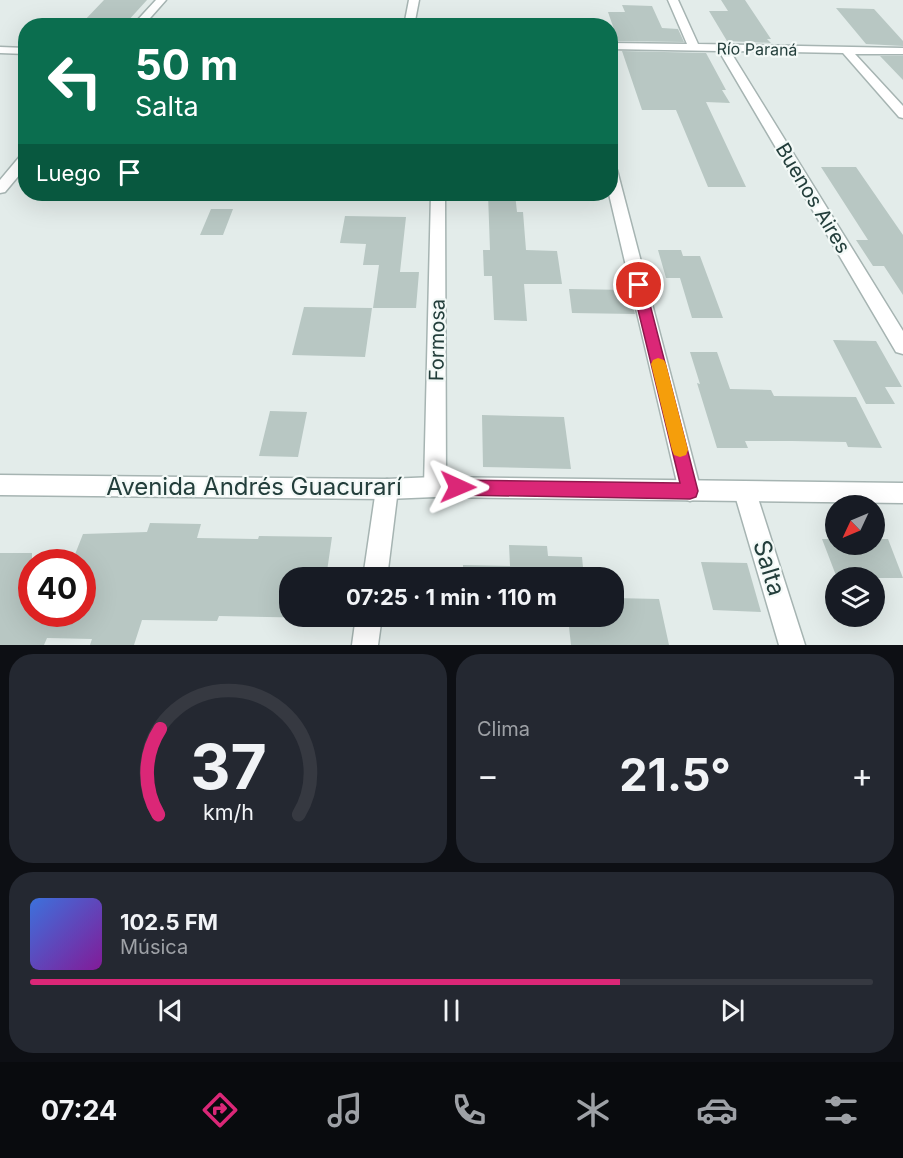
<!DOCTYPE html>
<html lang="es">
<head>
<meta charset="utf-8">
<style>
  body { margin:0; font-family:Inter,sans-serif; background:#242831; color:#f1f3f6; height:100vh; display:flex; flex-direction:column; font-size:22px; white-space:nowrap }
  * { box-sizing:border-box; margin:0 }
  p { font-size:20px; color:#9ea1a6 }
  .icon { flex:none; width:33px; height:33px; fill:none; stroke:currentColor; stroke-width:2; stroke-linecap:round; stroke-linejoin:round }
  .map { position:relative; height:645px; overflow:hidden }
  .details { display:flex; flex-direction:column; gap:9px; padding:9px; background:#0d0f14; flex:1 }
  .details>* { flex:none }
  .guide { position:absolute; left:18px; top:18px; width:600px; height:183px; border-radius:24px; box-shadow:0 6px 24px #0002; background:#0b6e4f; color:#fff; overflow:hidden }
  .needle { width:39px; rotate:226deg }
  .tools { position:absolute; left:825px; top:495px; display:grid; gap:12px }
  .tools a { display:grid; place-items:center; width:60px; height:60px; border-radius:50%; background:#171b24; box-shadow:0 6px 24px #0002; font-size:30px }
  .speed { position:absolute; left:18px; top:549px; display:flex; gap:12px; font-size:30px; font-weight:700; text-align:center }
  .speed>* { display:grid; place-content:center; width:78px; height:78px; border-radius:50%; background:#171b24; box-shadow:0 6px 24px #0002; line-height:1 }
  .speed .limit { border:9px solid #d22; background:#fff; color:#111 }
  .pin { position:absolute; display:grid; place-items:center; width:51px; height:51px; color:#fff; margin:-26px; border:3px solid #fff; border-radius:50%; box-shadow:0 2px 6px #0007 }
  .me { position:absolute; width:66px; margin:-33px; rotate:91deg; stroke-linejoin:round; filter:drop-shadow(0 0 4px #0008) }
  .turn { display:flex; align-items:center; gap:21px; height:126px; padding:0 18px; font-size:27px }
  .turn .icon { width:78px; height:78px; stroke-width:2.5 }
  .turn b { display:block; font-size:42px; line-height:51px }
  .then { display:flex; align-items:center; height:57px; padding:0 18px; background:#0003; gap:12px; font-size:22px }
  .big { font-size:45px; font-weight:700; line-height:1.1 }
  .details .widget { flex:1; display:flex; flex-direction:column; justify-content:center; gap:9px; min-width:0; padding:0 21px; border-radius:24px; background:#242831 }
  .details .dial { align-items:center; gap:0 }
  .dial svg { height:156px; overflow:visible; fill:none; stroke:#363941; stroke-width:7; stroke-linecap:round; text-anchor:middle }
  .dial text { fill:#f1f3f6; stroke:none }
  .song { display:flex; align-items:center; gap:18px }
  .cover { width:72px; height:72px; border-radius:9px; background:linear-gradient(135deg,hsl(220 70% 55%),hsl(290 70% 35%)) }
  .played { height:6px; border-radius:3px; background:linear-gradient(90deg,#db2777 70%,#363941 70%) }
  .keys { display:flex; justify-content:space-around; direction:ltr }
  .heat { display:flex; justify-content:space-between; align-items:center; font-size:33px; direction:ltr }
  .details .tiles { flex:1; display:grid; gap:9px; grid-template-columns:1fr 1fr }
  .widget:last-child { grid-column:span 2 }
  .trip { position:absolute; left:279px; top:567px; width:345px; height:60px; border-radius:24px; background:#171b24; box-shadow:0 6px 24px #0002; font-weight:700; line-height:60px; text-align:center }
  .tab-bar { display:flex; height:96px; justify-content:space-around; align-items:center; background:#090b0e; color:#9ea1a6 }
  .tab-bar .icon { width:42px; height:42px }
  .tab-bar .selected { color:#db2777 }
  .tab-bar b { font-size:27px; color:#f1f3f6 }
  .map>svg:first-child { display:block }
  .building { fill:#b8c7c3 }
  .lines { fill:none; stroke-linecap:round; stroke-linejoin:round }
  .minor-casing { stroke:#a6b4b2; stroke-width:3 }
  .tertiary-casing { stroke:#a6b4b2; stroke-width:3 }
  .minor { fill:#fff; fill-rule:evenodd }
  .tertiary { fill:#fff; fill-rule:evenodd }
  .route { fill:#db2777; stroke:#8e194d; stroke-width:1.5 }
  .slow { fill:#f59e0b }
  .labels { text-anchor:middle; stroke-width:4.5; stroke-linejoin:round; paint-order:stroke }
  .far-street-label { font-size:16px; fill:#233e3b; stroke:#f3f9f7 }
  .street-label { font-size:20px; fill:#233e3b; stroke:#f3f9f7 }
  .near-street-label { font-size:24px; fill:#233e3b; stroke:#f3f9f7 }
</style>
</head>
<body>
<div class="map">
<svg width="903" height="645" viewBox="0 0 903 645">
  <rect width="100%" height="100%" fill="#e3ecea"/>
  <path class="building" d="M 104,0 L 147,0 L 126,23 L 82,23 Z
    M 721,0 L 745,0 L 771,39 L 767,39 L 771,43 L 727,41 L 709,11 L 728,11 Z
    M 622,5 L 652,6 L 662,28 L 678,29 L 684,42 L 618,41 L 608,12 L 625,12 Z
    M 836,8 L 874,9 L 903,41 L 903,46 L 866,44 Z
    M 622,51 L 706,53 L 726,90 L 722,90 L 730,103 L 706,102 L 746,187 L 708,187 L 676,110 L 642,110 Z
    M 880,56 L 903,56 L 903,80 Z
    M 821,167 L 856,167 L 903,235 L 903,295 L 884,266 L 873,266 L 856,240 L 868,240 Z
    M 488,194 L 515,194 L 517,212 L 523,212 L 526,250 L 557,251 L 562,284 L 524,284 L 527,321 L 494,320 L 492,276 L 484,276 L 483,250 L 490,250 Z
    M 211,209 L 233,209 L 223,235 L 200,235 Z
    M 345,216 L 406,217 L 400,272 L 419,272 L 416,308 L 373,308 L 379,265 L 363,265 L 366,244 L 340,243 Z
    M 658,250 L 681,250 L 683,256 L 700,256 L 723,318 L 692,318 L 680,278 L 666,278 Z
    M 569,289 L 629,290 L 635,314 L 572,313 Z
    M 304,307 L 372,308 L 365,357 L 292,355 Z
    M 833,340 L 876,341 L 902,387 L 885,387 L 895,404 L 866,404 Z
    M 690,352 L 717,352 L 730,389 L 771,390 L 774,396 L 856,397 L 882,448 L 848,447 L 846,442 L 792,441 L 745,441 L 748,448 L 717,448 L 697,383 L 700,384 Z
    M 270,411 L 307,412 L 298,457 L 259,456 Z
    M 482,415 L 564,417 L 571,469 L 483,467 Z
    M 150,523 L 201,524 L 197,538 L 258,539 L 259,536 L 332,537 L 326,578 L 290,578 L 290,616 L 321,616 L 321,618 L 219,616 L 217,621 L 142,620 L 134,645 L 90,645 L 92,639 L 47,638 L 44,645 L 0,645 L 0,553 L 32,553 L 32,614 L 82,614 L 82,562 L 72,562 L 83,534 L 147,532 Z
    M 822,539 L 836,539 L 836,544 L 874,544 L 874,539 L 888,539 L 903,578 L 837,578 Z
    M 509,545 L 547,546 L 548,556 L 582,557 L 584,578 L 463,578 L 463,565 L 510,566 Z
    M 701,562 L 747,563 L 761,612 L 713,610 Z
    M 614,598 L 659,599 L 669,645 L 571,645 L 569,627 L 462,625 L 462,616 L 614,616 Z"/>
  <g class="lines">
    <g class="minor-casing">
      <path id="minor" d="M 156,0 L 166,0 L 143,26 L 132,26 Z
        M 409,0 L 419,0 L 414,26 L 404,26 Z
        M 668,0 L 678,0 L 698,44 L 903,48 L 903,54 L 855,54 L 903,106 L 903,118 L 899,117 L 843,53 L 730,51 L 903,331 L 903,354 L 896,352 L 719,51 L 610,49 L 610,43 L 687,44 Z
        M 0,47 L 26,48 L 26,54 L 0,53 Z
        M 26,154 L 26,167 L 5,192 L 0,193 L 0,180 L 21,155 Z
        M 610,166 L 617,170 L 701,491 L 698,498 L 690,501 L 682,498 L 679,491 L 609,194 L 610,194 Z
        M 431,194 L 445,194 L 446,487 L 443,494 L 435,497 L 427,494 L 424,487 Z
        M 387,479 L 395,482 L 398,489 L 387,578 L 363,578 L 376,489 L 379,482 Z
        M 745,482 L 753,485 L 756,492 L 805,645 L 779,645 L 734,492 L 737,485 Z
        M 356,616 L 382,616 L 378,645 L 352,645 Z"/>
    </g>
    <g class="tertiary-casing">
      <path id="tertiary" d="M 0,475 L 387,479 L 435,477 L 903,483 L 903,503 L 435,497 L 387,499 L 0,495 Z"/>
    </g>
    <use href="#minor" class="minor"/>
    <use href="#tertiary" class="tertiary"/>
  </g>
  <path class="route" d="M 639,280 L 645,285 L 698,491 L 696,497 L 690,499 L 458,495 L 452,493 L 450,487 L 452,482 L 458,480 L 680,483 L 632,285 Z"/>
  <path class="slow" d="M 658,358 L 664,360 L 666,364 L 688,450 L 686,455 L 680,457 L 674,455 L 672,450 L 651,364 L 653,360 Z"/>
  <g class="labels">
    <g class="far-street-label">
      <text transform="translate(757 49) rotate(1)" y="6">Río Paraná</text>
    </g>
    <g class="street-label">
      <text transform="translate(813 198) rotate(59)" y="7">Buenos Aires</text>
      <text transform="translate(437 340) rotate(-89)" y="7">Formosa</text>
    </g>
    <g class="near-street-label">
      <text x="254" y="495">Avenida Andrés Guacurarí</text>
      <text transform="translate(769 568) rotate(73)" y="8">Salta</text>
    </g>
  </g>
</svg>
<div class="tools">
<a><svg class="needle" viewBox="-14 -14 28 28"><path d="M0-13l5 13h-10z" fill="#e53935"/><path d="M0 13l5-13h-10z" fill="#9ea1a6"/></svg></a>
<a><svg class="icon" aria-label="layers" viewBox="0 0 24 24"><path d="M12 4l9 5-9 5-9-5zM3 14l9 5 9-5"/></svg></a>
</div>
<div class="speed"><div class="limit">40</div></div>
<div class="pin" style="left:639px;top:285px;background:#d93025"><svg class="icon" aria-label="arrive" viewBox="0 0 24 24"><path d="M6 21V4h12l-3 4 3 4H6"/></svg></div>
<svg class="me" style="left:458px;top:487px" viewBox="-20 -20 40 40"><path d="M0-17L14 15 0 8-14 15z" fill="#db2777" stroke="#fff" stroke-width="4"/></svg>
<div class="trip">07:25 · 1 min · 110 m</div>
<div class="guide">
<div class="turn"><svg class="icon" aria-label="left" viewBox="0 0 24 24"><path d="M17 20v-9H6M10 6l-5 5 5 5"/></svg><div><b>50 m</b>Salta</div></div>
<div class="then">Luego<svg class="icon" aria-label="arrive" viewBox="0 0 24 24"><path d="M6 21V4h12l-3 4 3 4H6"/></svg></div>
</div>
</div>
<section class="details">
<div class="tiles">
<div class="widget dial"><svg viewBox="0 0 100 80">
<path d="M14 69A42 42 0 1 1 86 69"/>
<path d="M14 69A42 42 0 0 1 15 25" stroke="#db2777"/>
<text x="50" y="56" font-size="32" font-weight="700">37</text>
<text x="50" y="72" font-size="11">km/h</text>
</svg></div>
<div class="widget"><p>Clima</p>
<div class="heat"><a>−</a><b class="big">21.5°</b><a>+</a></div>
</div>
<div class="widget">
<div class="song"><i class="cover"></i><div><b>102.5 FM</b><p>Música</p></div></div>
<div class="played"></div>
<div class="keys"><svg class="icon" aria-label="previous" viewBox="0 0 24 24"><path d="M18 5L8 12l10 7zM5 5v14"/></svg><svg class="icon" aria-label="pause" viewBox="0 0 24 24"><path d="M8 5v14M16 5v14"/></svg><svg class="icon" aria-label="next" viewBox="0 0 24 24"><path d="M6 5l10 7-10 7zM19 5v14"/></svg></div>
</div>
</div>
</section>
<nav class="tab-bar">
<b>07:24</b>
<svg class="icon selected" aria-label="directions" viewBox="0 0 24 24"><path d="M12 3l9 9-9 9-9-9zM9 14v-3h6M13 9l2 2-2 2"/></svg>
<svg class="icon" aria-label="music" viewBox="0 0 24 24"><path d="M9 18V5l10-2v13"/><circle cx="6" cy="18" r="3"/><circle cx="16" cy="16" r="3"/></svg>
<svg class="icon" aria-label="phone" viewBox="0 0 24 24"><path d="M5 4h4l2 5-3 2q2 4 5 5l2-3 5 2v4C11 20 4 13 5 4z"/></svg>
<svg class="icon" aria-label="climate" viewBox="0 0 24 24"><path d="M12 3v18M4 7l16 10M4 17L20 7"/></svg>
<svg class="icon" aria-label="car" viewBox="0 0 24 24"><path d="M5 17H2v-5l4-1 3-4h7l3 4 3 1v5h-3M9 17h6M6 11h13"/><circle cx="7" cy="17" r="2"/><circle cx="17" cy="17" r="2"/></svg>
<svg class="icon" aria-label="filters" viewBox="0 0 24 24"><path d="M4 7h16M4 17h16"/><circle cx="9" cy="7" r="2"/><circle cx="15" cy="17" r="2"/></svg>
</nav>
</body>
</html>
